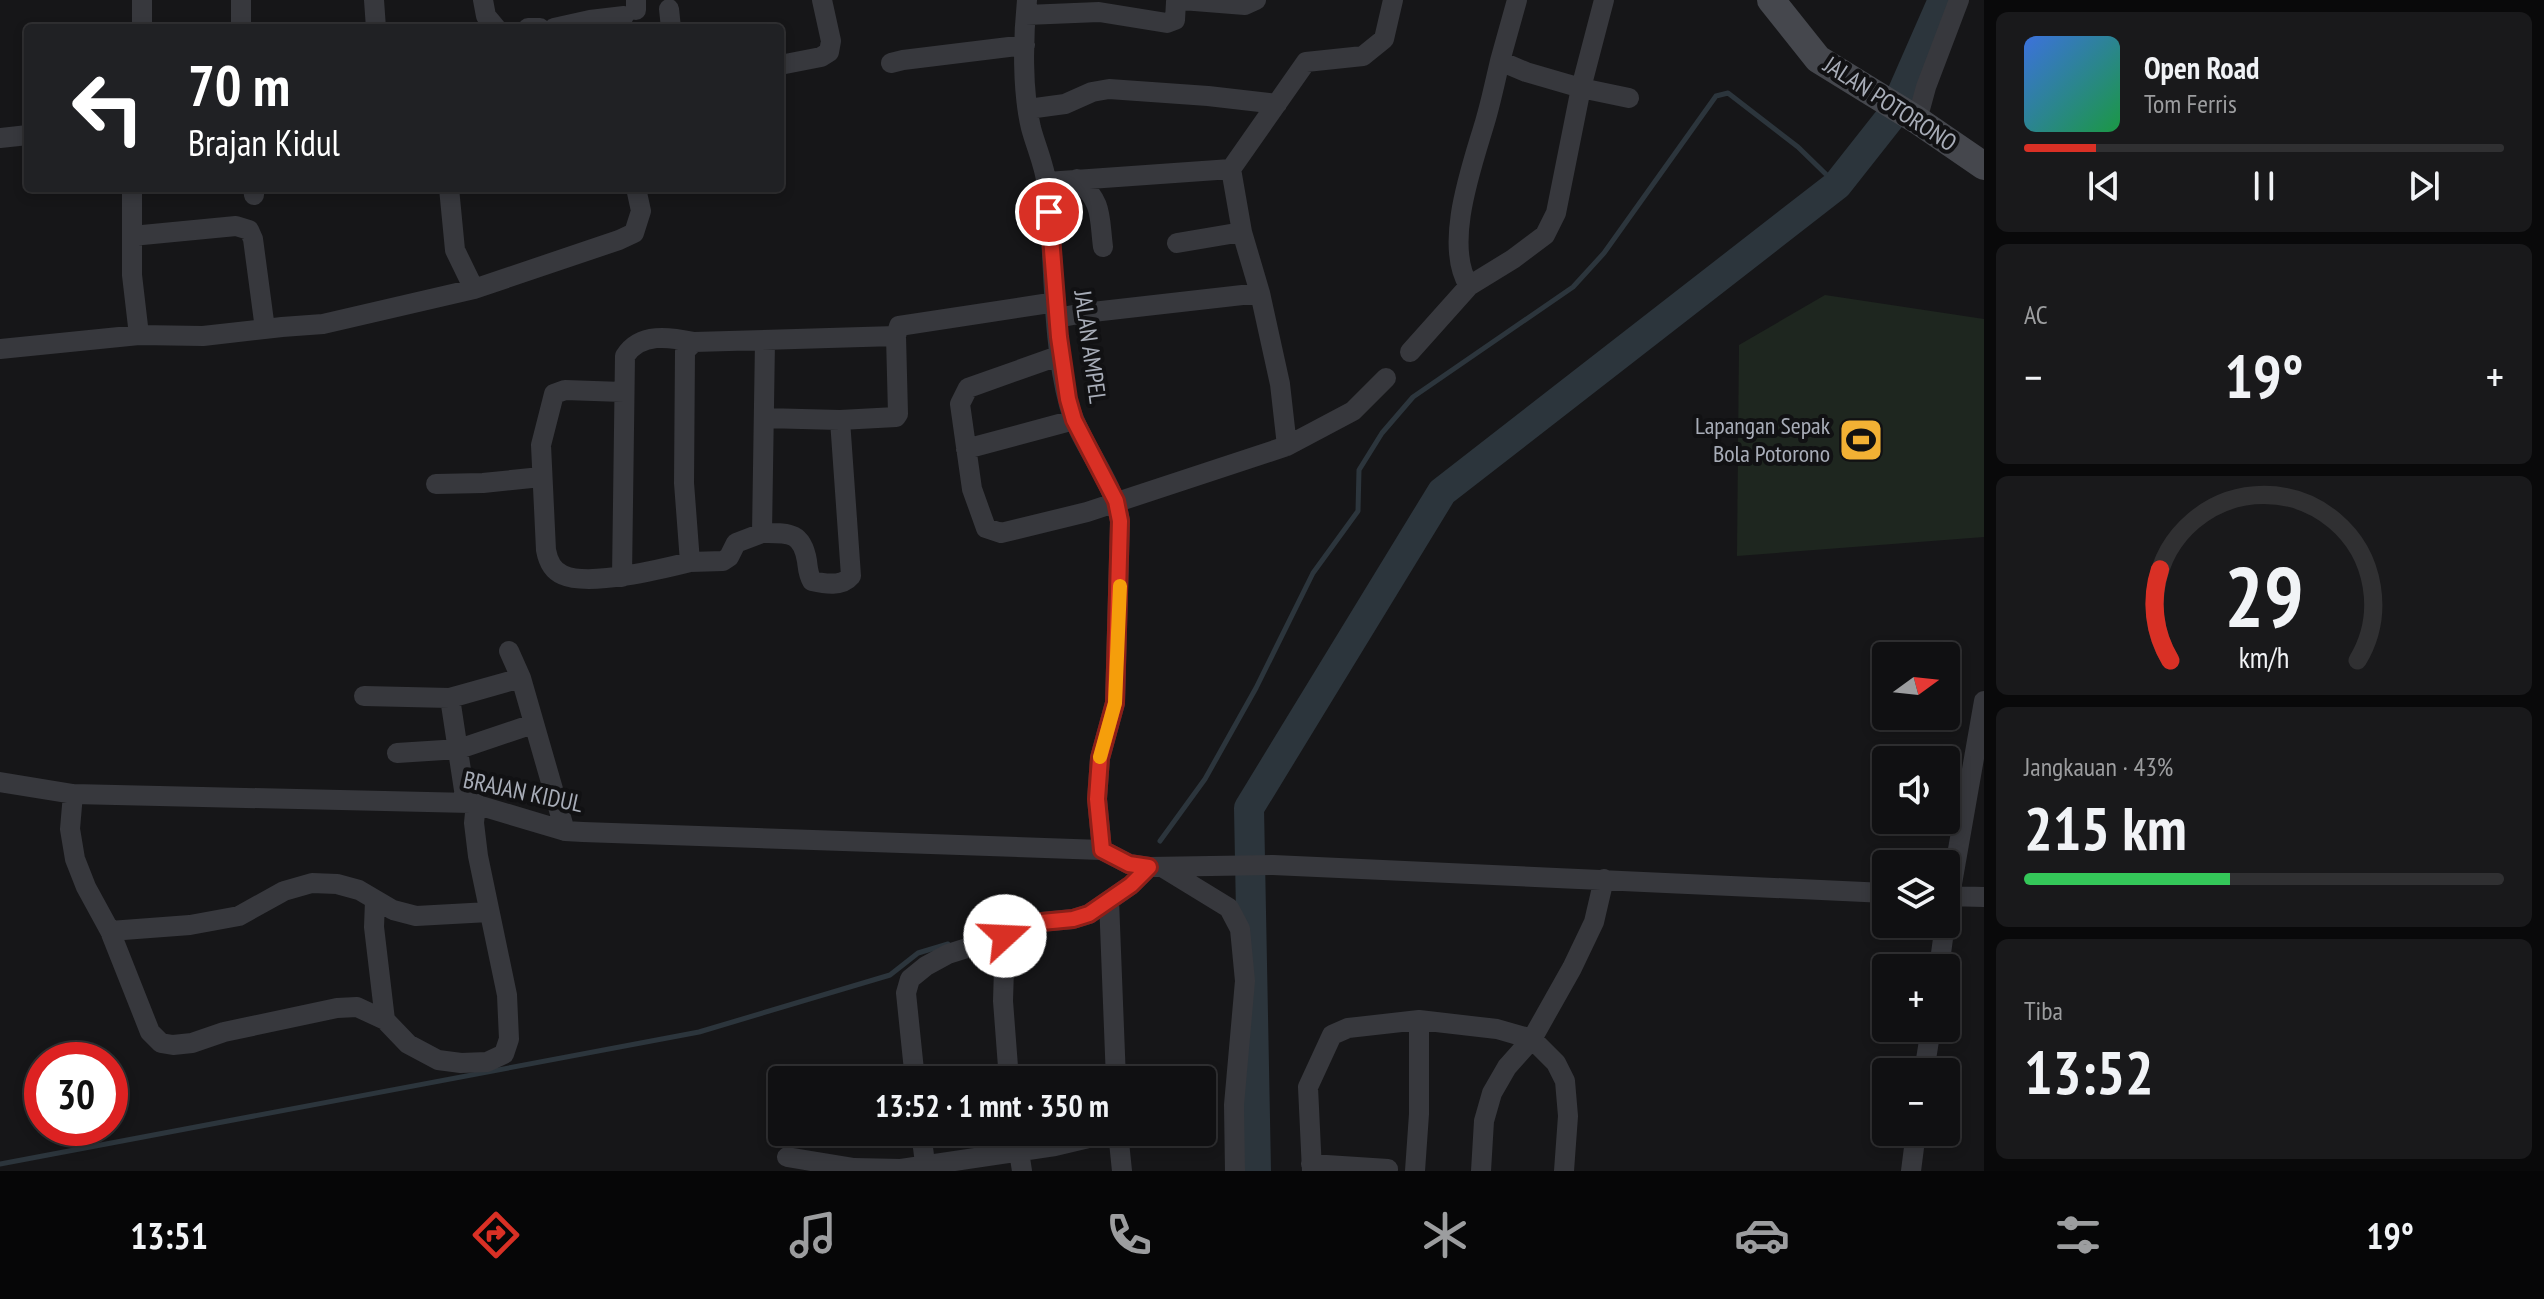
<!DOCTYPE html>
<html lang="id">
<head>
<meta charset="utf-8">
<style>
  body { margin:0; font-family:"PT Sans Narrow",sans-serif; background:#19191b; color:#f1f3f6; height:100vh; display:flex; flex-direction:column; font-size:30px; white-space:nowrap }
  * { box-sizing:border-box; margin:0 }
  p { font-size:26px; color:#9c9d9f }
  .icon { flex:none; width:44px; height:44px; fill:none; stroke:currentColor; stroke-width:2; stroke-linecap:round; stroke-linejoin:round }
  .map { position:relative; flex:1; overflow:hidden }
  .details { display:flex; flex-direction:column; gap:12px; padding:12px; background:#09090a; width:560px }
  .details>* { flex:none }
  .banner { position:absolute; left:24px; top:24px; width:760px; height:168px; border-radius:8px; box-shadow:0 4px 12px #0003,0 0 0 2px #303032; background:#202124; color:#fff; overflow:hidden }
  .needle { width:52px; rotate:75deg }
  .tools { position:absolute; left:1872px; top:642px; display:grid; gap:16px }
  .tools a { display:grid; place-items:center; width:88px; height:88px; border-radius:8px; background:#101012; box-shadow:0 4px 12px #0003,0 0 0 2px #303032; font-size:40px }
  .speed { position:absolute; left:24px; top:1042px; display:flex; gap:16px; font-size:40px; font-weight:700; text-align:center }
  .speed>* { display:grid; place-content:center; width:104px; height:104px; border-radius:50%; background:#101012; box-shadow:0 4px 12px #0003,0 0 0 2px #303032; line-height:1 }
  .speed .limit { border:12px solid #d22; background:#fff; color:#111 }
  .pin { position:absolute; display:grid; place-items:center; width:68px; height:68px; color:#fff; margin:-34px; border:4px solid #fff; border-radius:50%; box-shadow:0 2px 8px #0007 }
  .me { position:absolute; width:88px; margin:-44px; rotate:70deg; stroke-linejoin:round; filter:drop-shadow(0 0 6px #0008) }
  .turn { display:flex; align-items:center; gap:28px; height:168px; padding:0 32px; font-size:36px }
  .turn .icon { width:104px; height:104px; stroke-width:2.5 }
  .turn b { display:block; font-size:56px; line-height:68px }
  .big { font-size:60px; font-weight:700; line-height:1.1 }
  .details .tile { flex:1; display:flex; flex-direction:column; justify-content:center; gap:12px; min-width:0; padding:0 28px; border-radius:12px; background:#19191b }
  .details .dial { align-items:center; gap:0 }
  .dial svg { height:208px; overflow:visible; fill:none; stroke:#303032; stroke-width:7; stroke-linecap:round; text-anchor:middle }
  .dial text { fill:#f1f3f6; stroke:none }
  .song { display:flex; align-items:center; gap:24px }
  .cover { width:96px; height:96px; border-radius:12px; background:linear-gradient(135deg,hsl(220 70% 55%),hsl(140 70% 35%)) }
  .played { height:8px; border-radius:4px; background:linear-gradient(90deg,#d93025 15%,#303032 15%) }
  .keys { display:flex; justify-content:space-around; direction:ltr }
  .heat { display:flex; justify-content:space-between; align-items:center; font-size:44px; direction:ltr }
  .charge { height:12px; border-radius:6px; background:linear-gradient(90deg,#34c759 43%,#303032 0) }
  .trip { position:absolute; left:768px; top:1066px; width:448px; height:80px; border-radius:8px; background:#101012; box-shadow:0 4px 12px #0003,0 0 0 2px #303032; font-weight:700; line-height:80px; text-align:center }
  .tabs { display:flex; height:128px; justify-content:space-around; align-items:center; background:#060607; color:#9c9d9f }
  .tabs .icon { width:56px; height:56px }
  .tabs .selected { color:#d93025 }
  .tabs b { font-size:36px; color:#f1f3f6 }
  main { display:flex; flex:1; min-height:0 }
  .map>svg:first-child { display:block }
  .garden { fill:#1e261f }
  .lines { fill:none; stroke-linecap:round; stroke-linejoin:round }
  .stream { stroke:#2c353c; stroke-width:5 }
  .river { stroke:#2c353c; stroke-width:30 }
  .street { stroke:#37383d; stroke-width:20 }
  .secondary { stroke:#45474d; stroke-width:28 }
  .route-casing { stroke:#8d1f18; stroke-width:20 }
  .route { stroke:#d93025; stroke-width:14 }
  .slow { stroke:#f59e0b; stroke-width:14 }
  .labels { text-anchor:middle; stroke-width:8; stroke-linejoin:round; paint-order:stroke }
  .street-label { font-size:24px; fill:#a8adb8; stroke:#111113 }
  .poi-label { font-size:24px; fill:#a8adb8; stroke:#111113; text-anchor:end }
</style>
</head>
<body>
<main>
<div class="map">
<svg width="1984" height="1171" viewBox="0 0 1984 1171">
  <rect width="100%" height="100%" fill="#161618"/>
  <path class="garden" d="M 1825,295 L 1984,319 L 1984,537 L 1737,556 L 1739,345 Z"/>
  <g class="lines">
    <path class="stream" d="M 1160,841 L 1205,779 L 1256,688 L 1313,573 L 1358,511 L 1359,470 L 1382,433 L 1413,397 L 1573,287 L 1604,253 L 1716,96 L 1728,93 L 1798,147 L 1837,185
      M 0,1164 L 699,1032 L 890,975 L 918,953 L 948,944"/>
    <path class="river" d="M 1256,1171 L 1249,808 L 1442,492 L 1837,185 L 1893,114 L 1943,0"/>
    <path class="street" d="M 142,0 L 142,28
      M 374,0 L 376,28
      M 483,0 L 486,16 L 496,28
      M 636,0 L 636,10
      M 1027,0 C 1023,39 1022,90 1031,128 C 1036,147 1045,166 1047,186 C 1055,256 1051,338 1069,405 C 1081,446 1113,479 1120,521 L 1115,703 L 1100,758 L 1097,799 L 1102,850
      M 1604,0 L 1581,88 L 1629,98
      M 669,9 L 671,28
      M 1026,15 L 1099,12 L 1167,23 L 1175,20 L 1176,2 L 1182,0 L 1245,5 L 1256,0
      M 241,28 L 241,0
      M 528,28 L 540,28
      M 554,28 L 590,20 L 624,16
      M 1500,61 L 1517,0
      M 891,63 L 903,60 L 1025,45
      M 780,65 L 821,57 L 829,52 L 831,41 L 822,0
      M 1028,109 L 1065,104 L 1092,92 L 1109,89 L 1208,96 L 1277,104
      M 1917,120 L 1926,87 L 1959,0
      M 0,138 L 28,135
      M 1077,179 C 1103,203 1099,215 1103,247
      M 1047,182 L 1231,169
      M 132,188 L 132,275 L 139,335
      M 253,188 L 254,195
      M 449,188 L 455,250 L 474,289
      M 132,236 L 236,226 L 249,230 L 253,239 L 265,329
      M 1177,243 L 1242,232
      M 1057,318 L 1084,313 L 1260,293
      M 0,349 L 139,335 L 203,336 L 282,327 L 323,324 L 474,289 L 619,240 L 634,233 L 641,211 L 636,188
      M 1410,352 L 1469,286 C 1443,245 1472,166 1485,122 C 1491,102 1495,82 1500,61 L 1526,72 L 1581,88 L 1556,213 L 1545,235 L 1513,259 L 1469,286
      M 1061,355 L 968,388 L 960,404 L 972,489 L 986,528 L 1001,533 L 1087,512 L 1287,446 L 1280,384 L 1260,293 L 1242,232 L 1231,169 L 1306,62 L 1363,56 L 1384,39 L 1393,0
      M 623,392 L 565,390 L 554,394 L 541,445 L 546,550 C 548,561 553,571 563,575 C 589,587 662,569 690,562 L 684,483 L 685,351 L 694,342
      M 840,420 L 896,417 L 898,414 L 896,336 L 899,326 L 1056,302
      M 1287,446 L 1353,411 L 1386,378
      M 966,449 L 1074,420
      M 436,484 L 483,483 L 541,477
      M 762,533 C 788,533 802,531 807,561 C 808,569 808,574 812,581 C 825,584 842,587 851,576 L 840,420 L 764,418
      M 690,562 L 723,561 L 729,557 L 736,543 L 762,533 L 765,341
      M 622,577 L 625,356 C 640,332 670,337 694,342 L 896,336
      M 509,651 L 521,678 L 565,831
      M 364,696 L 450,698 L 521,678
      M 450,698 L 464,790 L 471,803
      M 397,753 L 459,749 L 533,724
      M 0,782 L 73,794 L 471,803 L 565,831 L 583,832 L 1102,850 L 1129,864 L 1149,867 L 1273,865 L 1886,893
      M 73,794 L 70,829 L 75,859 L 86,887 L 110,931 L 150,1032 L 161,1043 L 173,1045 L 192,1043 L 224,1032 L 337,1008 L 357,1007 L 385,1020 L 408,1044 L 438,1060 L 461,1063 L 487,1062 L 504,1054 L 509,1039 L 507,995 L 478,856 L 474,823 L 476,803
      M 1162,867 L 1229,908 L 1240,929 L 1245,981 L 1234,1105 L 1235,1171
      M 1946,896 L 1984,897
      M 1109,900 L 1116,1080
      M 375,901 L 374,927 L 385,1020
      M 1946,918 L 1984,701
      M 110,931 L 190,925 L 239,916 L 284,891 L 312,883 L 337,884 L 359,890 L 393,910 L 416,916 L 489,912
      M 1939,968 L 1945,924
      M 1924,1072 L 1931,1028
      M 915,1080 L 906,993 L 910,979 L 926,966 L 948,954 L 1005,936
      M 1009,1080 L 1003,1001 L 1005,936 L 1031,923 L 1073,919 L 1089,914 L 1131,885 L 1149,867
      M 921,1132 L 926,1171
      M 1016,1132 L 1022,1171
      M 1118,1132 L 1122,1171
      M 787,1157 L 854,1168 L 901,1169 L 1055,1146 L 1114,1132
      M 1311,1164 L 1388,1169
      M 1312,1171 L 1308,1087 L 1332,1035 L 1348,1028 L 1419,1020 L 1497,1029 L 1532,1039 L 1556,1063 L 1565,1081 L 1568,1116 L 1564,1171
      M 1415,1171 L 1419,1114 L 1419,1020
      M 1481,1171 L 1484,1121 L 1492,1093 L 1507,1067 L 1532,1039 L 1572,968 L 1594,922 L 1604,879
      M 1911,1171 L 1916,1132"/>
    <path class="secondary" d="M 1771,0 L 1818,59 L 1917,120 L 1984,166"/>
  </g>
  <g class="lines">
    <g class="route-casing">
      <path id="route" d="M 1005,936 L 1031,923 L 1073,919 L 1089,914 L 1131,885 L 1149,867 L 1129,864 L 1102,850 L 1097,799 L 1100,758 L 1115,703 L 1120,521 L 1116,501 L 1074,420 L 1068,399 L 1059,337 L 1049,212"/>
    </g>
    <use href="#route" class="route"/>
    <path class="slow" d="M 1100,757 L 1115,703 L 1120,586"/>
  </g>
  <defs>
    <g id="stadium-square" transform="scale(2.3)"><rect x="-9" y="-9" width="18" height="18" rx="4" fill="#f2b134" stroke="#111113"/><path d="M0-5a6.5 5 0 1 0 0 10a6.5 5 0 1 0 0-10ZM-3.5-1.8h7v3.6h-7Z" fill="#111"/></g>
  </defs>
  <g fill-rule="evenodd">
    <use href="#stadium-square" x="1861" y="440"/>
  </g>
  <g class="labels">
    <g class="street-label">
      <text transform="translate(1890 104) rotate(33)" y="8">JALAN POTORONO</text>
      <text transform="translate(1090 347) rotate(82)" y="8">JALAN AMPEL</text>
      <text transform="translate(523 792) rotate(12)" y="8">BRAJAN KIDUL</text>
    </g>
    <g class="poi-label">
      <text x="1830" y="434">Lapangan Sepak<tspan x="1830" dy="28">Bola Potorono</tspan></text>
    </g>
  </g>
</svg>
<div class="tools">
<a><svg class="needle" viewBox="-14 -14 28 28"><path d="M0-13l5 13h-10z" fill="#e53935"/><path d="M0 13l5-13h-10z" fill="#9c9d9f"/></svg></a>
<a><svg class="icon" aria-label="sound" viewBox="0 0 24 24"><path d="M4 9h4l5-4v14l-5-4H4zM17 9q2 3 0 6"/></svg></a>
<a><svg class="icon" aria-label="layers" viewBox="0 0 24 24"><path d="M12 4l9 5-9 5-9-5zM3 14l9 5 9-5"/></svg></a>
<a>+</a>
<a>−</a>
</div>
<div class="speed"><div class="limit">30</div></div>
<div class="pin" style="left:1049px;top:212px;background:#d93025"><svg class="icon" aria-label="arrive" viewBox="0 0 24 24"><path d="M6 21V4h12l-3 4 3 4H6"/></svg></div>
<svg class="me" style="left:1005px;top:936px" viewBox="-20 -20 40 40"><circle r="19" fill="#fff"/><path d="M0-13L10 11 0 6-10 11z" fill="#d93025"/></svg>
<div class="trip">13:52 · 1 mnt · 350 m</div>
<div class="banner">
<div class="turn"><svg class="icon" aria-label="left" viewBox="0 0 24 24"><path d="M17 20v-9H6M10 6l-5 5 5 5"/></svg><div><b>70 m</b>Brajan Kidul</div></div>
</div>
</div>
<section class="details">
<div class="tile">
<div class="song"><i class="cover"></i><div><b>Open Road</b><p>Tom Ferris</p></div></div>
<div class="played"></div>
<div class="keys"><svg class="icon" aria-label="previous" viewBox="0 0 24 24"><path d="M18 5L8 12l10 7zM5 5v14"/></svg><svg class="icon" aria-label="pause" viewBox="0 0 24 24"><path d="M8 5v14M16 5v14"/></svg><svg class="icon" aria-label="next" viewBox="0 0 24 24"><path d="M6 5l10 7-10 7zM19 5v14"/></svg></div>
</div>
<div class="tile"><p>AC</p>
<div class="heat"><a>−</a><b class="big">19°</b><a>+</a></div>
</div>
<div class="tile dial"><svg viewBox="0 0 100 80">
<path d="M14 69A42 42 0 1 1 86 69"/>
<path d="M14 69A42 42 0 0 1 10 34" stroke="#d93025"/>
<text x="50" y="56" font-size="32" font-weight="700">29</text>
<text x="50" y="72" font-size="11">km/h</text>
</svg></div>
<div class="tile"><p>Jangkauan · 43%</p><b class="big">215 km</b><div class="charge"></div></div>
<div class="tile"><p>Tiba</p><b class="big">13:52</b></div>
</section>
</main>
<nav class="tabs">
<b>13:51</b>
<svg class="icon selected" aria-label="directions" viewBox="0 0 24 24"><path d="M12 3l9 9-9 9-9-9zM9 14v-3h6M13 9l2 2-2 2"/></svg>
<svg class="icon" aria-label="music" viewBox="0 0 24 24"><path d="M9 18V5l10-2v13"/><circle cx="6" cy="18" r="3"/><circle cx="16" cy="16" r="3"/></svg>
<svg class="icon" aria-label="phone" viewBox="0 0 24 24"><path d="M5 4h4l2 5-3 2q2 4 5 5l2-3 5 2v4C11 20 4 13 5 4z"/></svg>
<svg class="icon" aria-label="climate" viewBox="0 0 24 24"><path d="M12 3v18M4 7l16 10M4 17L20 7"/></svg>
<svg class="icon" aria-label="car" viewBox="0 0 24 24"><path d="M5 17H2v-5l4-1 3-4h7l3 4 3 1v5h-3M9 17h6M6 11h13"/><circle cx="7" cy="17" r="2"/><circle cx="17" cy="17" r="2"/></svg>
<svg class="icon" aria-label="filters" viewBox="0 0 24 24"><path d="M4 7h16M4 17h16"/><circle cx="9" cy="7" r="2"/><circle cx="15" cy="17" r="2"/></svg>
<b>19°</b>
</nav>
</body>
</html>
